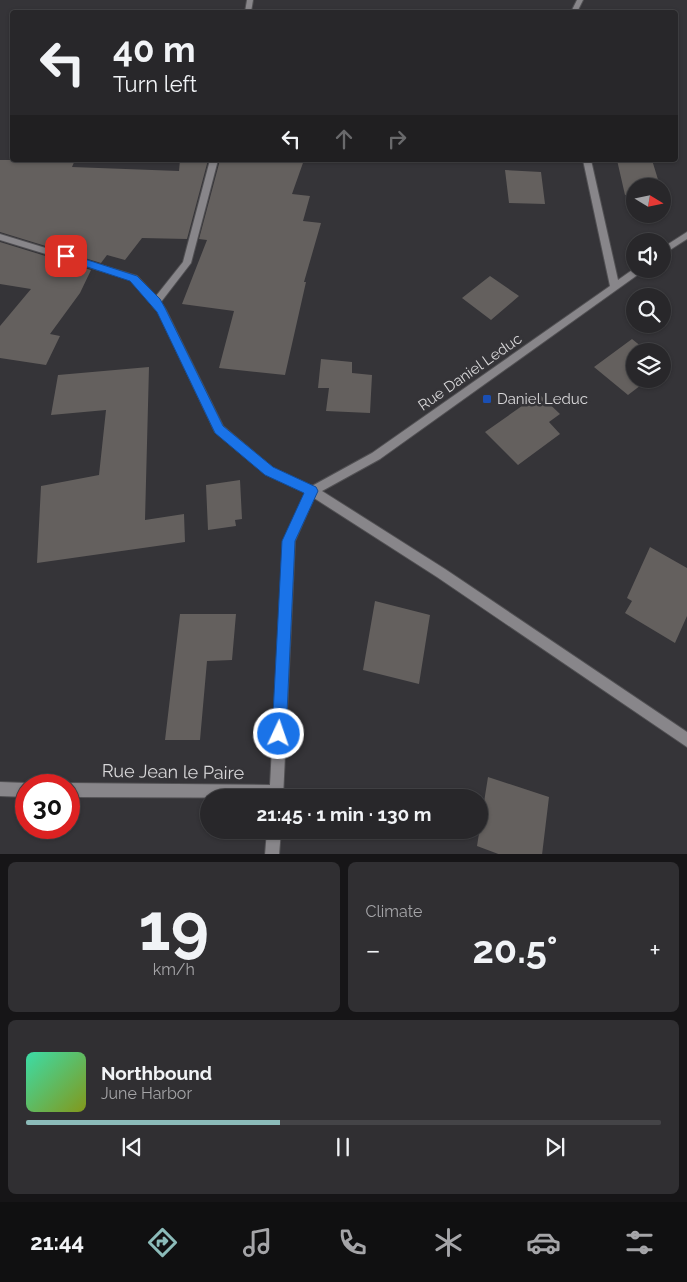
<!DOCTYPE html>
<html lang="en">
<head>
<meta charset="utf-8">
<style>
  body { margin:0; font-family:Raleway,sans-serif; background:#302f32; color:#f1f3f6; height:100vh; display:flex; flex-direction:column; font-size:19px; white-space:nowrap }
  * { box-sizing:border-box; margin:0 }
  p { font-size:16px; color:#a5a5a8 }
  .icon { flex:none; width:28px; height:28px; fill:none; stroke:currentColor; stroke-width:2; stroke-linecap:round; stroke-linejoin:round }
  .map { position:relative; height:854px; overflow:hidden }
  .sheet { display:flex; flex-direction:column; gap:8px; padding:8px; background:#161517; flex:1 }
  .sheet>* { flex:none }
  .top-card { position:absolute; left:10px; top:10px; width:668px; height:152px; border-radius:5px; box-shadow:0 1px 4px #0004,0 0 0 1px #444447; background:#28272a; color:#f1f3f6; overflow:hidden }
  .needle { width:32px; rotate:100deg }
  .buttons { position:absolute; left:626px; top:178px; display:grid; gap:10px }
  .buttons a { display:grid; place-items:center; width:45px; height:45px; border-radius:50%; background:#28272a; box-shadow:0 1px 4px #0004,0 0 0 1px #444447; font-size:25px }
  .speed { position:absolute; left:15px; top:774px; display:flex; gap:10px; font-size:25px; font-weight:700; text-align:center }
  .speed>* { display:grid; place-content:center; width:65px; height:65px; border-radius:50%; background:#28272a; box-shadow:0 1px 4px #0004,0 0 0 1px #444447; line-height:1 }
  .speed .limit { border:8px solid #d22; background:#fff; color:#111 }
  .pin { position:absolute; display:grid; place-items:center; width:42px; height:42px; color:#fff; margin:-21px; border-radius:10px; box-shadow:0 2px 8px #0006 }
  .me { position:absolute; width:55px; margin:-28px; rotate:3deg; stroke-linejoin:round; filter:drop-shadow(0 0 4px #0008) }
  .turn { display:flex; align-items:center; gap:18px; height:105px; padding:0 20px; font-size:22px }
  .turn .icon { width:65px; height:65px; stroke-width:2.5 }
  .turn b { display:block; font-size:35px; line-height:42px }
  .lanes { display:flex; align-items:center; height:48px; padding:0 20px; background:#0003; justify-content:center; gap:25px; direction:ltr }
  .lanes .off { opacity:.35 }
  .big { font-size:38px; font-weight:700; line-height:1.1 }
  .sheet .widget { flex:1; display:flex; flex-direction:column; justify-content:center; gap:8px; min-width:0; padding:0 18px; border-radius:8px; background:#302f32 }
  .sheet .dial { align-items:center; gap:0 }
  .dial b { font-size:65px; line-height:1 }
  .song { display:flex; align-items:center; gap:15px }
  .cover { width:60px; height:60px; border-radius:8px; background:linear-gradient(135deg,hsl(160 70% 55%),hsl(70 70% 35%)) }
  .played { height:5px; border-radius:2px; background:linear-gradient(90deg,#8bbbb9 40%,#444447 40%) }
  .keys { display:flex; justify-content:space-around; direction:ltr }
  .heat { display:flex; justify-content:space-between; align-items:center; font-size:28px; direction:ltr }
  .sheet .tiles { flex:1; display:grid; gap:8px; grid-template-columns:1fr 1fr }
  .widget:last-child { grid-column:span 2 }
  .trip { position:absolute; left:200px; top:789px; width:288px; height:50px; border-radius:25px; background:#28272a; box-shadow:0 1px 4px #0004,0 0 0 1px #444447; font-weight:700; line-height:50px; text-align:center }
  .dock { display:flex; height:80px; justify-content:space-around; align-items:center; background:#101011; color:#a5a5a8 }
  .dock .icon { width:35px; height:35px }
  .dock .selected { color:#8bbbb9 }
  .dock b { font-size:22px; color:#f1f3f6 }
  .map>svg:first-child { display:block }
  .building { fill:#64605e }
  .lines { fill:none; stroke-linecap:round; stroke-linejoin:round }
  .minor-casing { stroke:#515053; stroke-width:2 }
  .minor { fill:#88868a; fill-rule:evenodd }
  .route { fill:#1a73e8; stroke:#114b97 }
  .transit-dot { fill:#1a4fb4; stroke:#353438; stroke-width:2 }
  .labels { text-anchor:middle; stroke-width:5; stroke-linejoin:round; paint-order:stroke }
  .street-label { font-size:15px; fill:#d8d7d9; stroke:#353438 }
  .poi-label { font-size:15px; fill:#d8d7d9; stroke:#353438; text-anchor:start }
  .near-street-label { font-size:18px; fill:#d8d7d9; stroke:#353438 }
</style>
</head>
<body>
<div class="map">
<svg width="687" height="855" viewBox="0 0 687 855">
  <rect width="100%" height="100%" fill="#353438"/>
  <path class="building" d="M 0,160 L 75,160 L 72,167 L 179,171 L 180,160 L 208,160 L 187,239 L 142,238 L 125,260 L 107,255 L 101,263 L 0,232 Z
    M 220,160 L 304,160 L 292,194 L 310,196 L 303,221 L 321,223 L 304,282 L 306,282 L 285,375 L 219,368 L 234,311 L 182,304 L 207,240 L 199,239 Z
    M 617,160 L 652,160 L 660,186 L 635,186 L 635,196 L 625,195 Z
    M 505,170 L 541,172 L 545,204 L 509,203 Z
    M 0,242 L 91,270 L 80,293 L 50,334 L 60,336 L 46,365 L 0,358 L 0,326 L 31,289 L 0,284 Z
    M 490,276 L 519,296 L 491,320 L 462,298 Z
    M 632,339 L 647,351 L 635,351 L 635,379 L 649,379 L 628,395 L 594,367 Z
    M 321,359 L 352,362 L 352,373 L 372,375 L 370,413 L 326,411 L 329,388 L 318,388 Z
    M 149,367 L 145,520 L 184,514 L 185,542 L 37,563 L 41,486 L 99,475 L 106,410 L 51,415 L 58,375 Z
    M 539,394 L 560,414 L 549,422 L 560,434 L 518,465 L 485,432 Z
    M 240,480 L 242,519 L 235,520 L 236,526 L 208,530 L 206,485 Z
    M 650,547 L 687,568 L 687,616 L 675,643 L 625,613 L 632,601 L 627,598 Z
    M 375,601 L 430,615 L 419,684 L 363,670 Z
    M 180,614 L 236,614 L 232,660 L 207,661 L 200,740 L 165,740 Z
    M 488,777 L 549,797 L 542,855 L 501,855 L 477,846 Z"/>
  <g class="lines">
    <g class="minor-casing">
      <path id="minor" d="M 247,0 L 253,0 L 251,12 L 245,12 Z
        M 577,0 L 583,0 L 577,12 L 571,12 Z
        M 210,160 L 218,160 L 191,263 L 161,302 L 166,310 L 223,426 L 273,468 L 312,486 L 372,453 L 610,286 L 583,160 L 591,160 L 618,280 L 635,268 L 644,269 L 643,271 L 380,459 L 322,491 L 445,569 L 687,732 L 687,747 L 437,577 L 314,498 L 295,541 L 283,798 L 69,797 L 69,785 L 65,785 L 69,783 L 270,785 L 283,541 L 306,493 L 265,474 L 215,432 L 158,312 L 131,280 L 0,240 L 0,234 L 137,276 L 156,296 L 183,262 Z
        M 687,232 L 687,239 L 662,255 L 662,248 Z
        M 0,782 L 26,783 L 30,785 L 26,785 L 26,797 L 0,796 Z
        M 267,830 L 281,830 L 279,855 L 265,855 Z"/>
    </g>
    <use href="#minor" class="minor"/>
  </g>
  <path class="route" d="M 66,253 L 137,276 L 160,299 L 165,308 L 223,426 L 273,467 L 316,487 L 318,491 L 295,541 L 286,734 L 284,739 L 279,741 L 274,739 L 272,734 L 282,541 L 304,493 L 265,475 L 215,433 L 157,312 L 130,281 L 63,259 L 63,254 Z"/>
  <rect class="transit-dot" x="482" y="394" width="10" height="10" rx="2.5"/>
  <g class="labels">
    <g class="street-label">
      <text transform="translate(470 372) rotate(-35)" y="5">Rue Daniel Leduc</text>
    </g>
    <g class="poi-label">
      <text x="497" y="404">Daniel Leduc</text>
    </g>
    <g class="near-street-label">
      <text transform="translate(173 772) rotate(1)" y="6">Rue Jean le Paire</text>
    </g>
  </g>
</svg>
<div class="buttons">
<a><svg class="needle" viewBox="-14 -14 28 28"><path d="M0-13l5 13h-10z" fill="#e53935"/><path d="M0 13l5-13h-10z" fill="#a5a5a8"/></svg></a>
<a><svg class="icon" aria-label="sound" viewBox="0 0 24 24"><path d="M4 9h4l5-4v14l-5-4H4zM17 9q2 3 0 6"/></svg></a>
<a><svg class="icon" aria-label="search" viewBox="0 0 24 24"><circle cx="10" cy="10" r="6"/><path d="M15 15l6 6"/></svg></a>
<a><svg class="icon" aria-label="layers" viewBox="0 0 24 24"><path d="M12 4l9 5-9 5-9-5zM3 14l9 5 9-5"/></svg></a>
</div>
<div class="speed"><div class="limit">30</div></div>
<div class="pin" style="left:66px;top:256px;background:#d93025"><svg class="icon" aria-label="arrive" viewBox="0 0 24 24"><path d="M6 21V4h12l-3 4 3 4H6"/></svg></div>
<svg class="me" style="left:279px;top:734px" viewBox="-20 -20 40 40"><circle r="17" fill="#1a73e8" stroke="#fff" stroke-width="3"/><path d="M0-11L8 9 0 5-8 9z" fill="#fff"/></svg>
<div class="trip">21:45 · 1 min · 130 m</div>
<div class="top-card">
<div class="turn"><svg class="icon" aria-label="left" viewBox="0 0 24 24"><path d="M17 20v-9H6M10 6l-5 5 5 5"/></svg><div><b>40 m</b>Turn left</div></div>
<div class="lanes"><svg class="icon" aria-label="left" viewBox="0 0 24 24"><path d="M17 20v-9H6M10 6l-5 5 5 5"/></svg><svg class="icon off" aria-label="ahead" viewBox="0 0 24 24"><path d="M12 20V5M6 11l6-6 6 6"/></svg><svg class="icon off" aria-label="right" viewBox="0 0 24 24"><path d="M7 20v-9h11M14 6l5 5-5 5"/></svg></div>
</div>
</div>
<section class="sheet">
<div class="tiles">
<div class="widget dial"><b>19</b><p>km/h</p></div>
<div class="widget"><p>Climate</p>
<div class="heat"><a>−</a><b class="big">20.5°</b><a>+</a></div>
</div>
<div class="widget">
<div class="song"><i class="cover"></i><div><b>Northbound</b><p>June Harbor</p></div></div>
<div class="played"></div>
<div class="keys"><svg class="icon" aria-label="previous" viewBox="0 0 24 24"><path d="M18 5L8 12l10 7zM5 5v14"/></svg><svg class="icon" aria-label="pause" viewBox="0 0 24 24"><path d="M8 5v14M16 5v14"/></svg><svg class="icon" aria-label="next" viewBox="0 0 24 24"><path d="M6 5l10 7-10 7zM19 5v14"/></svg></div>
</div>
</div>
</section>
<nav class="dock">
<b>21:44</b>
<svg class="icon selected" aria-label="directions" viewBox="0 0 24 24"><path d="M12 3l9 9-9 9-9-9zM9 14v-3h6M13 9l2 2-2 2"/></svg>
<svg class="icon" aria-label="music" viewBox="0 0 24 24"><path d="M9 18V5l10-2v13"/><circle cx="6" cy="18" r="3"/><circle cx="16" cy="16" r="3"/></svg>
<svg class="icon" aria-label="phone" viewBox="0 0 24 24"><path d="M5 4h4l2 5-3 2q2 4 5 5l2-3 5 2v4C11 20 4 13 5 4z"/></svg>
<svg class="icon" aria-label="climate" viewBox="0 0 24 24"><path d="M12 3v18M4 7l16 10M4 17L20 7"/></svg>
<svg class="icon" aria-label="car" viewBox="0 0 24 24"><path d="M5 17H2v-5l4-1 3-4h7l3 4 3 1v5h-3M9 17h6M6 11h13"/><circle cx="7" cy="17" r="2"/><circle cx="17" cy="17" r="2"/></svg>
<svg class="icon" aria-label="filters" viewBox="0 0 24 24"><path d="M4 7h16M4 17h16"/><circle cx="9" cy="7" r="2"/><circle cx="15" cy="17" r="2"/></svg>
</nav>
</body>
</html>
